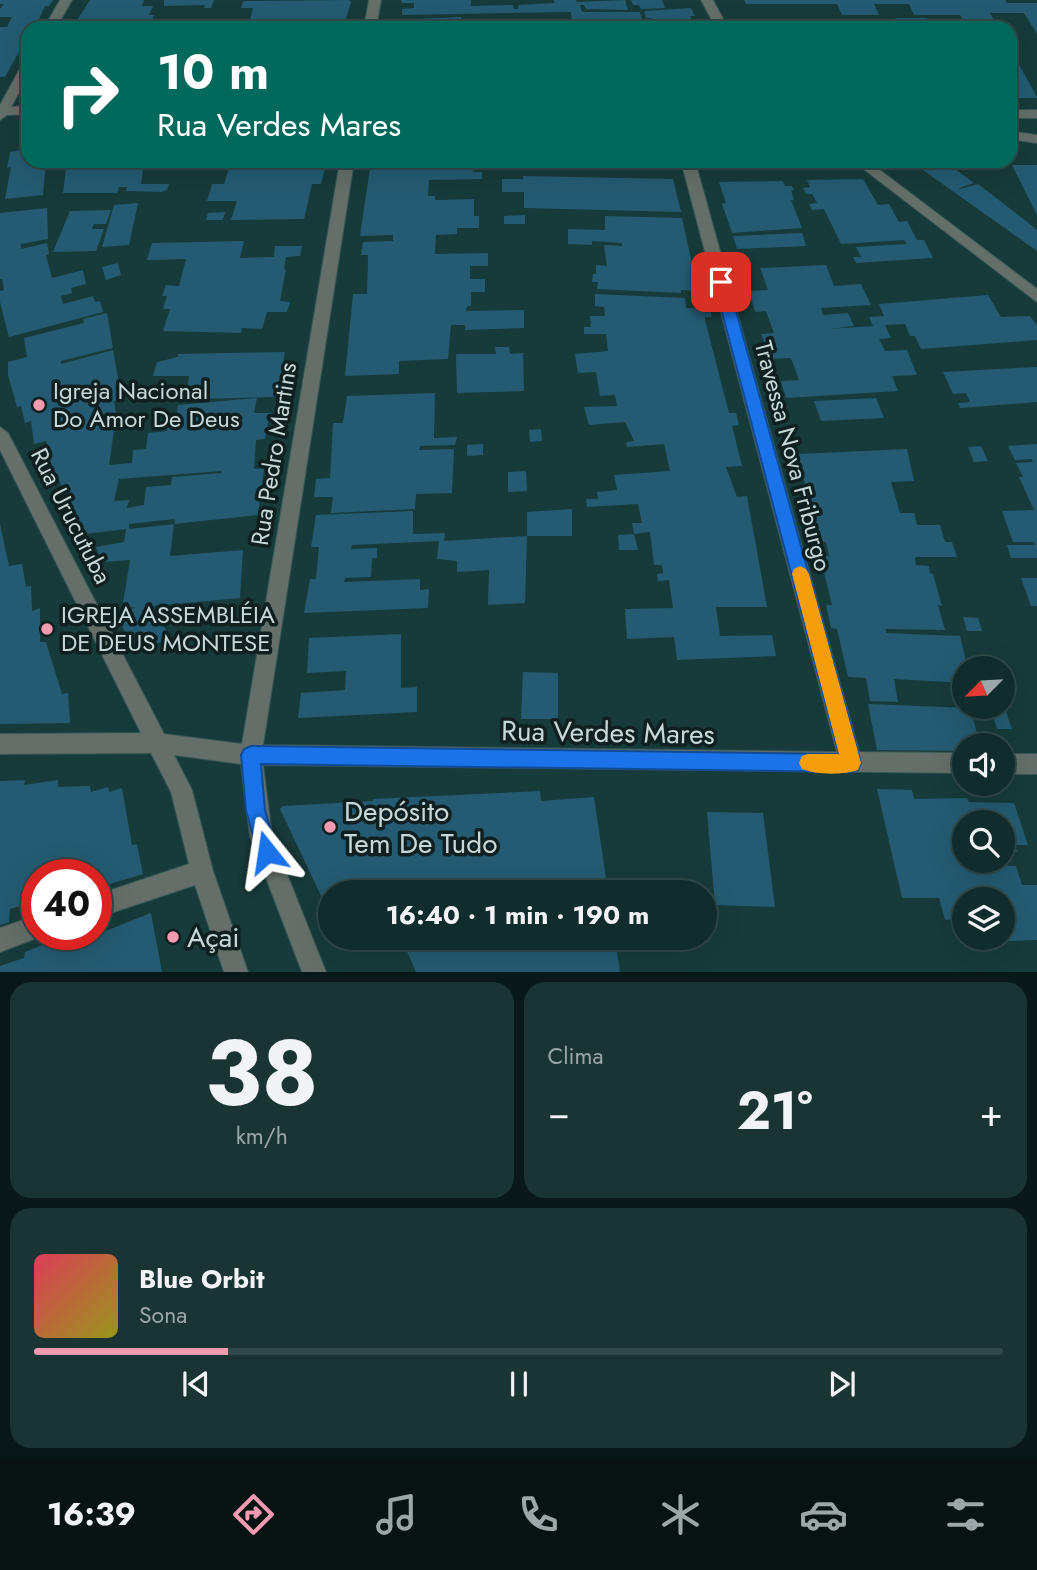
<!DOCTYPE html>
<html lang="pt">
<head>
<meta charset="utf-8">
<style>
  body { margin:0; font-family:Jost,sans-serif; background:#1a3434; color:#f1f3f6; height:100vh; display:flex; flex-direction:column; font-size:26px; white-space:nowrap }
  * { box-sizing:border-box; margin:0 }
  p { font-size:23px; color:#9ca7a9 }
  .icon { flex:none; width:38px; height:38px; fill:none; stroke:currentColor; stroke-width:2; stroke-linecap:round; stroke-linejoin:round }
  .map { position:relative; height:972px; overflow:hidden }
  .panel { display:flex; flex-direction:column; gap:10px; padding:10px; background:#091818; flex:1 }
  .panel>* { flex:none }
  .banner { position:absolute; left:21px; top:21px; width:996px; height:147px; border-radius:21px; box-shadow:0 7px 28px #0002,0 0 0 2px #304848; background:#00695c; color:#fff; overflow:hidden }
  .needle { width:46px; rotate:246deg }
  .fabs { position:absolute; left:952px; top:656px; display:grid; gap:14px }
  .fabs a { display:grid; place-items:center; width:63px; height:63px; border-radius:50%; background:#112c2c; box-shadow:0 7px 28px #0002,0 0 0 2px #304848; font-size:35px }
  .speed { position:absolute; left:21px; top:859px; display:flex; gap:14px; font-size:35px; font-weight:700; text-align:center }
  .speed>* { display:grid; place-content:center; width:91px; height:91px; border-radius:50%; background:#112c2c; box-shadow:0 7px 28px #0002,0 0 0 2px #304848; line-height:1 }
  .speed .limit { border:10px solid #d22; background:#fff; color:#111 }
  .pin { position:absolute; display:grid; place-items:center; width:60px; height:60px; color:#fff; margin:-30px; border-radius:14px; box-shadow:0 4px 10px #0006 }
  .me { position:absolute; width:77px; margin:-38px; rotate:345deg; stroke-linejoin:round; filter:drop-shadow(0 0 5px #0008) }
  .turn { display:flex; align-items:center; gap:24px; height:147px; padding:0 21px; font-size:32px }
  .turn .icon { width:91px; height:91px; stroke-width:2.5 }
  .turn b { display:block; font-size:49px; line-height:60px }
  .big { font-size:52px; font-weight:700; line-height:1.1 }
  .panel .tile { flex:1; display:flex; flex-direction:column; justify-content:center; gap:10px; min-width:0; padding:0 24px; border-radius:21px; background:#1a3434 }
  .panel .dial { align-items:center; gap:0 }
  .dial b { font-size:91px; line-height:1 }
  .song { display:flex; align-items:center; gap:21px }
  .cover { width:84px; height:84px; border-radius:10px; background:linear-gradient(135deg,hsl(350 70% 55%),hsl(60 70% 35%)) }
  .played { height:7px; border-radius:4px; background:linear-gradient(90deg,#f19ab1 20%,#304848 20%) }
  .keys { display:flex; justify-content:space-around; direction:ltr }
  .heat { display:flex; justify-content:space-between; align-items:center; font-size:38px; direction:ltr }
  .panel .tiles { flex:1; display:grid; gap:10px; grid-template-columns:1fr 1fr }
  .tile:last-child { grid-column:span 2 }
  .trip { position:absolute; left:318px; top:880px; width:399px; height:70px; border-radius:35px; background:#112c2c; box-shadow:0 7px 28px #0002,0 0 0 2px #304848; font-weight:700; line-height:70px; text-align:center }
  .tabs { display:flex; height:112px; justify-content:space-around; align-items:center; background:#071212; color:#9ca7a9 }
  .tabs .icon { width:49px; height:49px }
  .tabs .selected { color:#f19ab1 }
  .tabs b { font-size:32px; color:#f1f3f6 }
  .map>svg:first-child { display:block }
  .building { fill:#245b72; fill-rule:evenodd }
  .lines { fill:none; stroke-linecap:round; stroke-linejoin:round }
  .minor-casing { stroke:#365756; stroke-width:2 }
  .minor { fill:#636f68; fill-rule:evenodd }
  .route { fill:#1a73e8; stroke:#114b97; stroke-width:2 }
  .slow { fill:#f59e0b }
  .poi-dot { fill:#f19ab1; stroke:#101f1f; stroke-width:2.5 }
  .labels { text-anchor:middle; stroke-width:7; stroke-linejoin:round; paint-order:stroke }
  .poi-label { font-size:24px; fill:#c6d9d8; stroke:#101f1f; text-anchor:start }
  .street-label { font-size:24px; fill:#c6d9d8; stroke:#101f1f }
  .near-street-label { font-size:28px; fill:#c6d9d8; stroke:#101f1f }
  .near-poi-label { font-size:28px; fill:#c6d9d8; stroke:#101f1f; text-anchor:start }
</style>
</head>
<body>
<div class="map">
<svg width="1037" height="972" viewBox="0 0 1037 972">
  <rect width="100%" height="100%" fill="#173b3a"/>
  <path class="building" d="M 0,0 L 53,0 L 49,6 L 45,6 L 36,26 L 28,28 L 28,36 L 5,77 L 0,77 L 0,27 L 7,27 L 12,17 L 0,17 L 0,9 L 4,4 L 0,4 Z
    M 90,0 L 144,0 L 142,6 L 153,6 L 149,15 L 154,15 L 151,24 L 79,28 L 80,25 L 74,25 Z
    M 164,0 L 214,0 L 211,8 L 204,8 L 205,5 L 164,6 Z
    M 349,0 L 351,2 L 346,19 L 250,20 L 253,8 L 241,8 L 243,1 Z
    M 401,0 L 471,0 L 471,6 L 513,5 L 514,9 L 518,9 L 518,5 L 554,3 L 554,0 L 576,0 L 577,2 L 625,0 L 628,10 L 586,9 L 584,5 L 580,5 L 582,12 L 640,12 L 644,28 L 573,28 L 571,12 L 402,15 L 402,9 L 414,8 L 414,3 L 402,3 Z
    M 631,0 L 662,0 L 665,8 L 641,9 L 639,5 L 633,5 Z
    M 744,0 L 1005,0 L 1007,3 L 1037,3 L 1037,34 L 1024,13 L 990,13 L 999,28 L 967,28 L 960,15 L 914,15 L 909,4 L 874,4 L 879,15 L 842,15 L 837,4 L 746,4 Z
    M 691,8 L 695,16 L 690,16 L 694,24 L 650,25 L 648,22 L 654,22 L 652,18 L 646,18 L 644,11 Z
    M 461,17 L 461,28 L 391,28 L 393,20 Z
    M 895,18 L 927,18 L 932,28 L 899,28 Z
    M 284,21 L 324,21 L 322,28 L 233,28 L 235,22 L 265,25 Z
    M 329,21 L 351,21 L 349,28 L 328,28 Z
    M 813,22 L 850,22 L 853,28 L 815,28 Z
    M 1010,48 L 1037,97 L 1037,98 L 1010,98 Z
    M 28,149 L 28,161 L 46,161 L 43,195 L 5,199 L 11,167 L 7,168 L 10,152 Z
    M 67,161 L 144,161 L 141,184 L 169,184 L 167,190 L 161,192 L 126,191 L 127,187 L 119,187 L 117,193 L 63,193 Z
    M 200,161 L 317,161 L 316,168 L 325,168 L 321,184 L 312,184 L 304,219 L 231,220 L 237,201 L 207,201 L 212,184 L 224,184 L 229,168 L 198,167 Z
    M 371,161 L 446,161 L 445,168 L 472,168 L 473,172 L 482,172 L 482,179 L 429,180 L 428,196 L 435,196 L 435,200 L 474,199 L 474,216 L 479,216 L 479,228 L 457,228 L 457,234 L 436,235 L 435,254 L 488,253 L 488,266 L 470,266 L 470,279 L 485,279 L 485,292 L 471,292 L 471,306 L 467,306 L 466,311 L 524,310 L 524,328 L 465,330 L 465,325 L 451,325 L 448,359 L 399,361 L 399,374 L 345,376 L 353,294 L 367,294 L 368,255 L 361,255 L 363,242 L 393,241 L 393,235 L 360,236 Z
    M 497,161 L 522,161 L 523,168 L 497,168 Z
    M 579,161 L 605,161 L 606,168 L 579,168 Z
    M 613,161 L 672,161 L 673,168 L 613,168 Z
    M 919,161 L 944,161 L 974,183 L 959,188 L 960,189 L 978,184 L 1026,221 L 1037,230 L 1037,251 L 913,163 Z
    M 1012,165 L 1037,165 L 1037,215 Z
    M 523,176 L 673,179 L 681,212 L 524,208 L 524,192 L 502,192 L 502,179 L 523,179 Z
    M 863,179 L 878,205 L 889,204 L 899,222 L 907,221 L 917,240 L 924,240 L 933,258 L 856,263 L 853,257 L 861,257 L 856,247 L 907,244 L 904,240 L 841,244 L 824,209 L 812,210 L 809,204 L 817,203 L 812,194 L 806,194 L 803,188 L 810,187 L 807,180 Z
    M 783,181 L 785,186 L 792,186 L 794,190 L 791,190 L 794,200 L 791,200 L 802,228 L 732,233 L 722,204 L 726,203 L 719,182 Z
    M 138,203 L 129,245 L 102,247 L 114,205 Z
    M 47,208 L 48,239 L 21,244 L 21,249 L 47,243 L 49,254 L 46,255 L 52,278 L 83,270 L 86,284 L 71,288 L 72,293 L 61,296 L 63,304 L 93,296 L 95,302 L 100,301 L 103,312 L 9,337 L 0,302 L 0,291 L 4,290 L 2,279 L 0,279 L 0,213 Z
    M 111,210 L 106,224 L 94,224 L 92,229 L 104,229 L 96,251 L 53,252 L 70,211 Z
    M 225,212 L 223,220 L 206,220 L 208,213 Z
    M 525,215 L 525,224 L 504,224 L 504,216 Z
    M 605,216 L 682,218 L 698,291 L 681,290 L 681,293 L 597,289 L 598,282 L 592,282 L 593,274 L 596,274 L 596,265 L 607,266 L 604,245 L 622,246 L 622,243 L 592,241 L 592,245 L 568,244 L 568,229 L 605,230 Z
    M 802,233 L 806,246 L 737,249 L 733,236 Z
    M 244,241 L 240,258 L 274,257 L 275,246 L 302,246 L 300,256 L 286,257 L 284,270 L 286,269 L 280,301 L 290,302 L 287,312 L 267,312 L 262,329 L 242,328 L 241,333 L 163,331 L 170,309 L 163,309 L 167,296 L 162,296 L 166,285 L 179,286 L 186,259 L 147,260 L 152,243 Z
    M 118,263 L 121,275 L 106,280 L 102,267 Z
    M 826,265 L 834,286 L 861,284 L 871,305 L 821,308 L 823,315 L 848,313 L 854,326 L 829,329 L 873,326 L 869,317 L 884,316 L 879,304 L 988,295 L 1001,317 L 1030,316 L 1037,325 L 1037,340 L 921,349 L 915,336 L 910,336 L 905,324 L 885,325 L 891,338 L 879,339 L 885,351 L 907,350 L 917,375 L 892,376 L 898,391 L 786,398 L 781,381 L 799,380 L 791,358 L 771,359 L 761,334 L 774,333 L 766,311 L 755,312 L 749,291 L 768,290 L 760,268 Z
    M 595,294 L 685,298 L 686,308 L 710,309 L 712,317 L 705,317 L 705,320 L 729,413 L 736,413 L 739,425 L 732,426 L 742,466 L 726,467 L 737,497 L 747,496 L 767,607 L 716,607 L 720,636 L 772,635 L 776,656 L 677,660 L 674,637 L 627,639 L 625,609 L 673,608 L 669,580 L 658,581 L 657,574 L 663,573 L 662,565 L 654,565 L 650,532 L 634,534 L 632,523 L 642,523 L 638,504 L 587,507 L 586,499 L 598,499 L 597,492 L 617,490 L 614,475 L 670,471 L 664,444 L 627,447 L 626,442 L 634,441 L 625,422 L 589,425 L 584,407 L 617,406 L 615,395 L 600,396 L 596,372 L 578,373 L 575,354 L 608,351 L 606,334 L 584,334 L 584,327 L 591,327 L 590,316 L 605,316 L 604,307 L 595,306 Z
    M 107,313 L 113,348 L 61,361 L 61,364 L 113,350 L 122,399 L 114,401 L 116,413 L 105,416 L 106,426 L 115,424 L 109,465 L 132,463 L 133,450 L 146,449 L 148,433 L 167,431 L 168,420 L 176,419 L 178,405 L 257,398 L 254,413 L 270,413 L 265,439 L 256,440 L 254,469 L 264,468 L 258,515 L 174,524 L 175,519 L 129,524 L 129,529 L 174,524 L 170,556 L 243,550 L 240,598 L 153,606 L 170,637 L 137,654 L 117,617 L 135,607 L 122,609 L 130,560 L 102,562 L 96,547 L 124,542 L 126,529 L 85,534 L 50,462 L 46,441 L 34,444 L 31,421 L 25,423 L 21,406 L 17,407 L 8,375 L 8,362 L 27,357 L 24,338 L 84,323 L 83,319 ZM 222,471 L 221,473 L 172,477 L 171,485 L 146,487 L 144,505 L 127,508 L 129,500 L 114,501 L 119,479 Z
    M 495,347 L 509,347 L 510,354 L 523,353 L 524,391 L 457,393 L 456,354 L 496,354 Z
    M 285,352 L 277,397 L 199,399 L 201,389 L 187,389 L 189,376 L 153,376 L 157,362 L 178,357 L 178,354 Z
    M 1037,367 L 1037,402 L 960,408 L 958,403 L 970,402 L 966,393 L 953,394 L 943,372 Z
    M 435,393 L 434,438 L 457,437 L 455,445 L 420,446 L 419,450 L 454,449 L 452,493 L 416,494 L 415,509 L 331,513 L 333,497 L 314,497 L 316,479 L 330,478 L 333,423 L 343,423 L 347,396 Z
    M 876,398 L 884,418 L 821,421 L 814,401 Z
    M 541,429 L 542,441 L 530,442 L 529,430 Z
    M 483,444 L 483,455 L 467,456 L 467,445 Z
    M 1037,444 L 1037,558 L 1011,558 L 1007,545 L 1035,545 L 1034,542 L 1013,542 L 1002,511 L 1034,510 L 1019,477 L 1023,477 L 1016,463 L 1033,462 L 1032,459 L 1015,460 L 1008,446 Z
    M 981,446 L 988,461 L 974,462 L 968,447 Z
    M 907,449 L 914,481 L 891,482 L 900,513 L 914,513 L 917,525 L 940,525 L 945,542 L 952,542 L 957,557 L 915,557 L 916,565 L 929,566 L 930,573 L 933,574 L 942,606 L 938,605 L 945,630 L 886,629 L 886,633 L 960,636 L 966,661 L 979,662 L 981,668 L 964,668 L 964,683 L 894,679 L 898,702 L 870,701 L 866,678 L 848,677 L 837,629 L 831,628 L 826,605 L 832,605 L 820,556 L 829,556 L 826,542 L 818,542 L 798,454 Z
    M 526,471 L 527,491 L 508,492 L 508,472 Z
    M 572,509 L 572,536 L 527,536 L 525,603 L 488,605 L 489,570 L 457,572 L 457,561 L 437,559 L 439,541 L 352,545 L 351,549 L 377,548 L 377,558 L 372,558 L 371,577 L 345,578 L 344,582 L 420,579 L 420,590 L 429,589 L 428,608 L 304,613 L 310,579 L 316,579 L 319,547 L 311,547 L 316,515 L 413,511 L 413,534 L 445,533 L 444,541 L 527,536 L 527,512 Z
    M 0,524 L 9,566 L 22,564 L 26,587 L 31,586 L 32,611 L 40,608 L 40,642 L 46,642 L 62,694 L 68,693 L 70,723 L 0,724 Z
    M 634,534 L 638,550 L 619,550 L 618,535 Z
    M 1021,578 L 1037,578 L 1037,606 L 1031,606 Z
    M 963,617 L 978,618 L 982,631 L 967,631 Z
    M 401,634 L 401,688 L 417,687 L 417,712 L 298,718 L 301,693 L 345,690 L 346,671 L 307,673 L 309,638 Z
    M 523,672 L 558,673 L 558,719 L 521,719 Z
    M 868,704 L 970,708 L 979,740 L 974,739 L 976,746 L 964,746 L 964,751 L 877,750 Z
    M 991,708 L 1005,709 L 1012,729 L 997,729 Z
    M 25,780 L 24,785 L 58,780 L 58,787 L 90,786 L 91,792 L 108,787 L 109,792 L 122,788 L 132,845 L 137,844 L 143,874 L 96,888 L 96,875 L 37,875 L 37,901 L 10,909 L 9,922 L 0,925 L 0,781 Z
    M 877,789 L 912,790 L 914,799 L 967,798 L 969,802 L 1014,803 L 1028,845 L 1015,845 L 1017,852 L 1003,851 L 1003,822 L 977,822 L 976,815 L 973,815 L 975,822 L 964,822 L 964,861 L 987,861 L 988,865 L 1016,866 L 1022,885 L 1037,885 L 1037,940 L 960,943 L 953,919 L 945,920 L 939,898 L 902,898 ZM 964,900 L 1003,900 L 1003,938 L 964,938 Z
    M 540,791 L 541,801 L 594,797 L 608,892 L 331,892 L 331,917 L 280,809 L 283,806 L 373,801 L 373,799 Z
    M 707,812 L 763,813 L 775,907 L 715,905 Z
    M 151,913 L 162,972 L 0,972 L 0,966 L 24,958 L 25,952 L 70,934 L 96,934 L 98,929 L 98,934 Z
    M 401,938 L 615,938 L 620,972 L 416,972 Z"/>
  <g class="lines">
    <g class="minor-casing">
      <path id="minor" d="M 60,0 L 72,0 L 56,28 L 44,28 Z
        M 369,0 L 381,0 L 376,28 L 364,28 Z
        M 701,0 L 713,0 L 728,28 L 716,28 Z
        M 28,61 L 28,76 L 11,107 L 28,106 L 28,114 L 7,115 L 0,120 L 0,105 L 22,65 Z
        M 1010,110 L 1037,110 L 1037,118 L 1010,118 Z
        M 1010,131 L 1037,135 L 1037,143 L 1010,139 Z
        M 340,161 L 354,161 L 263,745 L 837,752 L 681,161 L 695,161 L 859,752 L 964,753 L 964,773 L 263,765 L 272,836 L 326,972 L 302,972 L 250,836 L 241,764 L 174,755 L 192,790 L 213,871 L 248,972 L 224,972 L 195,885 L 96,918 L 96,895 L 189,864 L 171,792 L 151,753 L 0,754 L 0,734 L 141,733 L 0,450 L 0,427 L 8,433 L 164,734 L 242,744 Z
        M 853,161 L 868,161 L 1037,289 L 1037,302 Z
        M 1003,754 L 1037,754 L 1037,774 L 1003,774 Z
        M 37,915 L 37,934 L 45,935 L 0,952 L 0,928 Z"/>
    </g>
    <use href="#minor" class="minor"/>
  </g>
  <path class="route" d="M 721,278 L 728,282 L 861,763 L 858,770 L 851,772 L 261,764 L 265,810 L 277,852 L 274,859 L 267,862 L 259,859 L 246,810 L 241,755 L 244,749 L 251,746 L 839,754 L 714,282 Z"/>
  <path class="slow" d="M 800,566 L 806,569 L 809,574 L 861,763 L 858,770 C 844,775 816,775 802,769 L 799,763 L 802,756 L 808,754 L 839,754 L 792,574 L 794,569 Z"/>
  <g class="poi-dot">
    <circle cx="39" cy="405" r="7"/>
    <circle cx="47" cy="629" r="7"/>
    <circle cx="330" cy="827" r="7"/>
    <circle cx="173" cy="937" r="7"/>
  </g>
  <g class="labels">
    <g class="poi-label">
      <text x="53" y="399">Igreja Nacional<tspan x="53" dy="28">Do Amor De Deus</tspan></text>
      <text x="61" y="623">IGREJA ASSEMBLÉIA<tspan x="61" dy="28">DE DEUS MONTESE</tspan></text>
    </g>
    <g class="street-label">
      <text transform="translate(274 454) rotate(-81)" y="8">Rua Pedro Martins</text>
      <text transform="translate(793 456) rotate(75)" y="8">Travessa Nova Friburgo</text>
      <text transform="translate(71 516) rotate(63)" y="8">Rua Urucutuba</text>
    </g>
    <g class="near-street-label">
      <text transform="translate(608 732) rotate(1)" y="10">Rua Verdes Mares</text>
    </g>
    <g class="near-poi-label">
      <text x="344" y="821">Depósito<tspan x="344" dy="32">Tem De Tudo</tspan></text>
      <text x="187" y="947">Açai</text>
    </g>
  </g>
</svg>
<div class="fabs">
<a><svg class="needle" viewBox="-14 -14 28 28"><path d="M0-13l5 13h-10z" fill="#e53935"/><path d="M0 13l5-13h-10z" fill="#9ca7a9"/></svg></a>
<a><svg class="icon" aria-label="sound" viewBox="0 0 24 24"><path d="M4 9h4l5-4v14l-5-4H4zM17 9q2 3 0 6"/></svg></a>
<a><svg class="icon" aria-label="search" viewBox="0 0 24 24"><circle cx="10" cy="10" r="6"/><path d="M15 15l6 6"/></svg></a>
<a><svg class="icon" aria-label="layers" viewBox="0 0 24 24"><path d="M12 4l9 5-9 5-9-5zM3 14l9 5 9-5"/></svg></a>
</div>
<div class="speed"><div class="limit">40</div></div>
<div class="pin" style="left:721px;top:282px;background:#d93025"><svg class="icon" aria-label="arrive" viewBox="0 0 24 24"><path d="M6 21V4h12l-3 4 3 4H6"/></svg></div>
<svg class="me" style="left:267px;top:852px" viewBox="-20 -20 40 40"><path d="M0-17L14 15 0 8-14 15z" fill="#1a73e8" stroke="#fff" stroke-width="4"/></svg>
<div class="trip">16:40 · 1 min · 190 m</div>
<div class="banner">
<div class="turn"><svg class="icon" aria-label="right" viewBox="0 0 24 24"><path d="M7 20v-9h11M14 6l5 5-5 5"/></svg><div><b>10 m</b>Rua Verdes Mares</div></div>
</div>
</div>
<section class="panel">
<div class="tiles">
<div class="tile dial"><b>38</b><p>km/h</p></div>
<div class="tile"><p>Clima</p>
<div class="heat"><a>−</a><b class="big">21°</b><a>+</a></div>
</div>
<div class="tile">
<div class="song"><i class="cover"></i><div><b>Blue Orbit</b><p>Sona</p></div></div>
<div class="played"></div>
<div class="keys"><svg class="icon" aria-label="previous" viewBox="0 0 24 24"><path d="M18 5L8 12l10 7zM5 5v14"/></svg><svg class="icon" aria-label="pause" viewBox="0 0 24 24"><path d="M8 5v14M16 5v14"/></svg><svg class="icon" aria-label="next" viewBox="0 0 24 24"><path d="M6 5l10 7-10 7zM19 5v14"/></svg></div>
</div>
</div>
</section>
<nav class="tabs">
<b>16:39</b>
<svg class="icon selected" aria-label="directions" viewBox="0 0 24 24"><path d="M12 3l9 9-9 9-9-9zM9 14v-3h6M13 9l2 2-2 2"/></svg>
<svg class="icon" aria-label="music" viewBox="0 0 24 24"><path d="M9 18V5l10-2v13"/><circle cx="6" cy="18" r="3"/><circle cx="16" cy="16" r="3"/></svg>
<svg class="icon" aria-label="phone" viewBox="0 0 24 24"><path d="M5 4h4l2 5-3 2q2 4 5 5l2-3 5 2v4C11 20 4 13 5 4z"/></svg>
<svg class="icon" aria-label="climate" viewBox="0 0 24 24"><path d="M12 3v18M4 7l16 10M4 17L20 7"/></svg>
<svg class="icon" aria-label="car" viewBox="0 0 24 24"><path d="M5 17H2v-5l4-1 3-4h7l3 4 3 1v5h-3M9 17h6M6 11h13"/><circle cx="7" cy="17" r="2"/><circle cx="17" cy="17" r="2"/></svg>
<svg class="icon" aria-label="filters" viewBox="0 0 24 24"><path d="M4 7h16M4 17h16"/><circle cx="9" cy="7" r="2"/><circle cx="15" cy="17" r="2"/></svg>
</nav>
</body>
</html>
